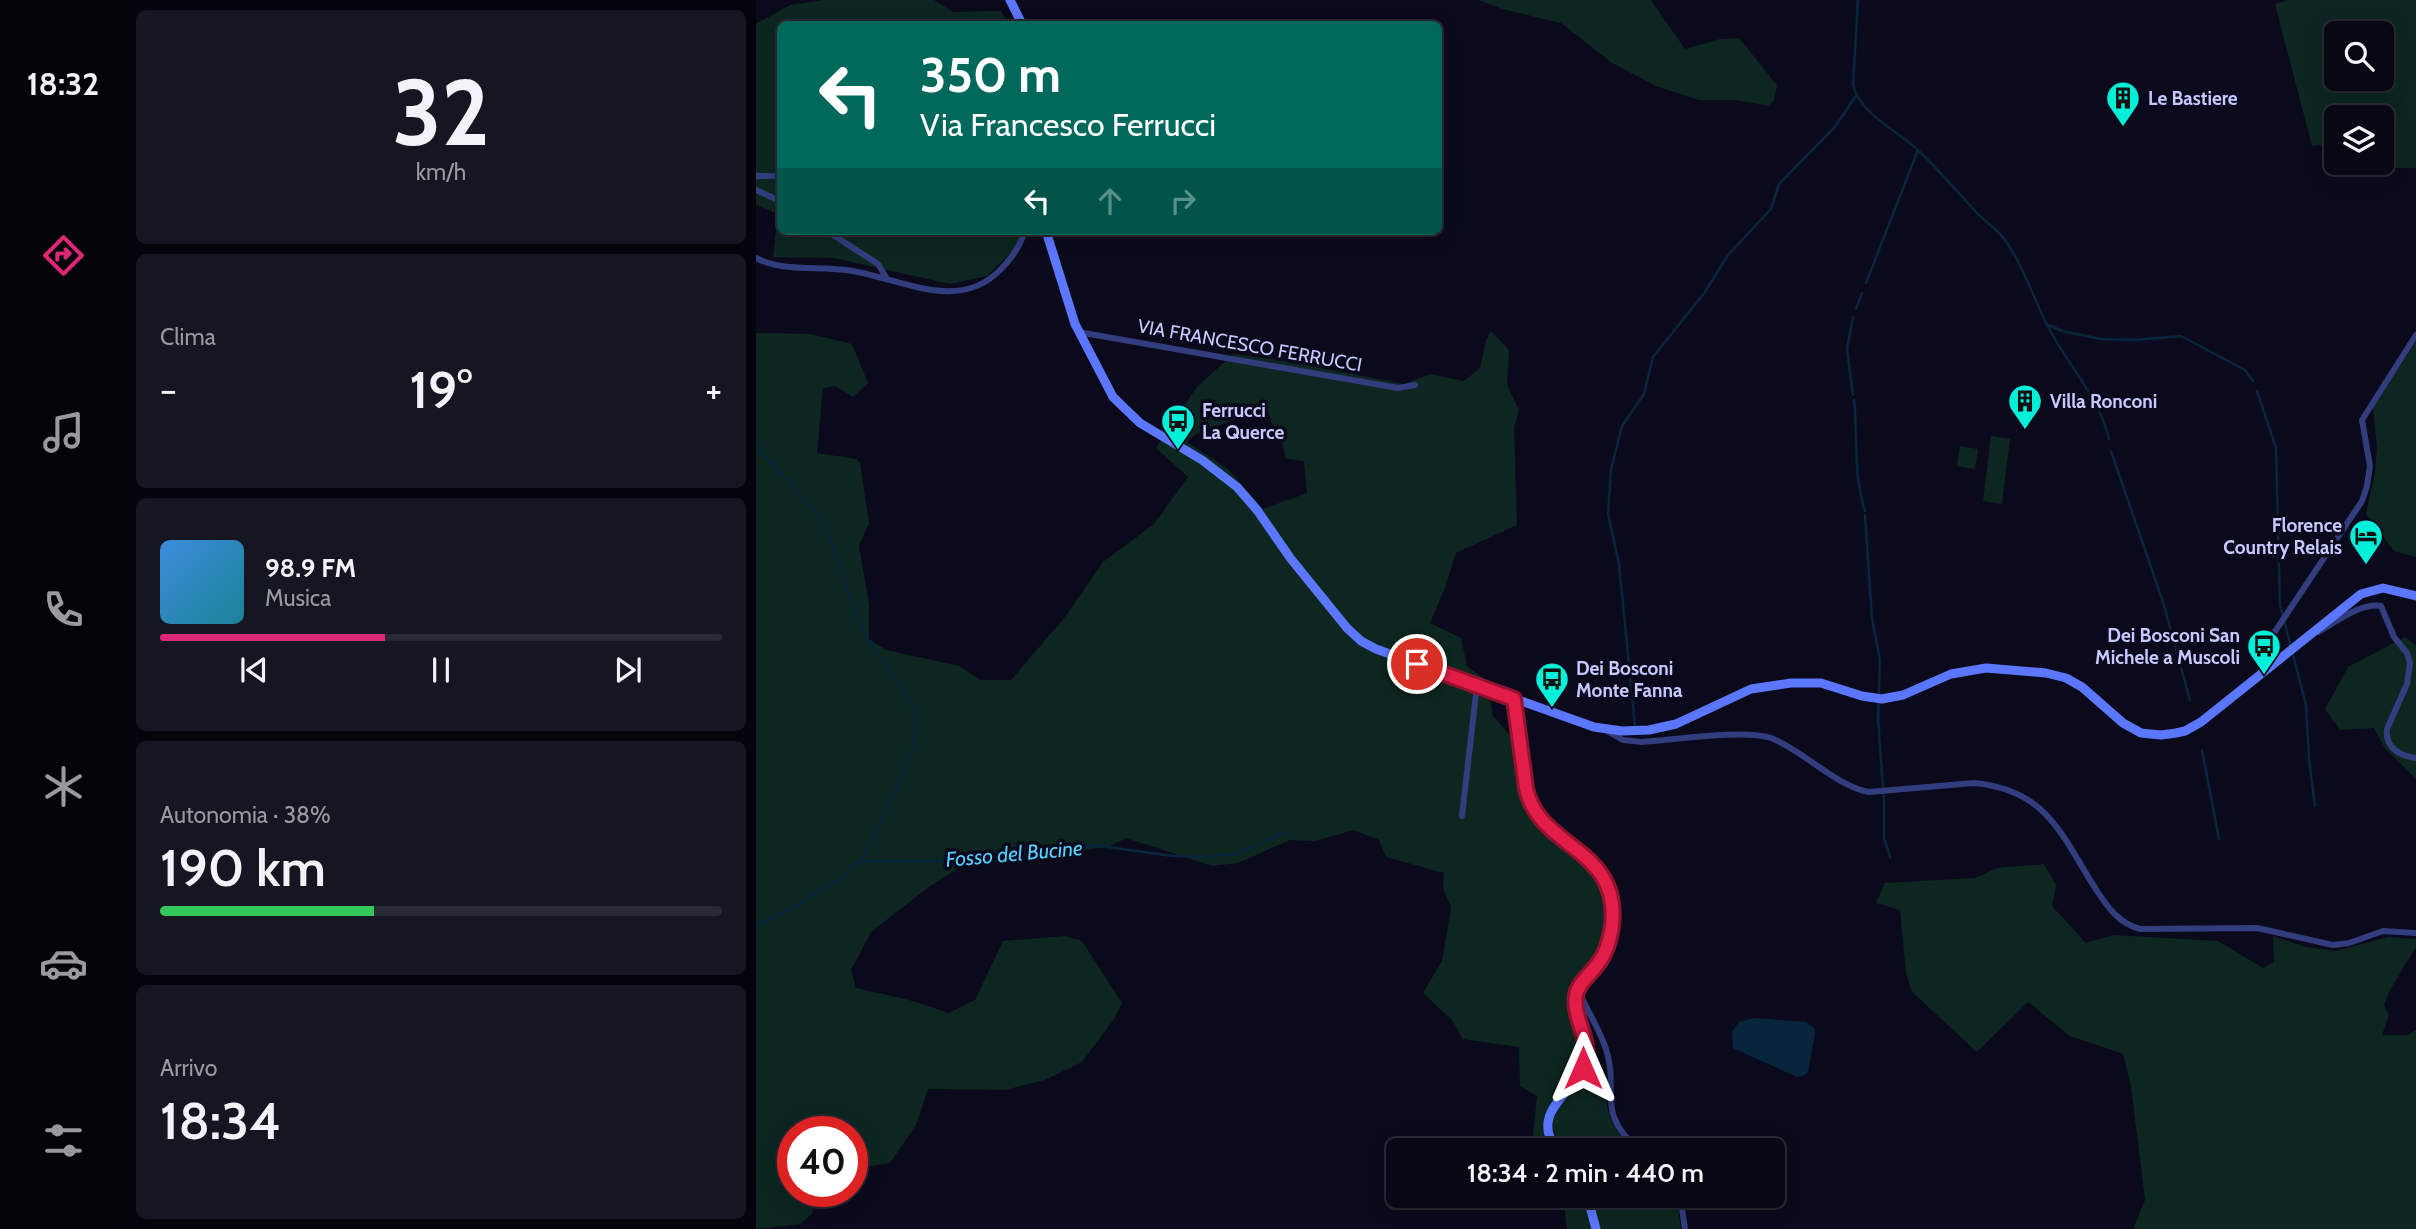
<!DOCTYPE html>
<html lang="it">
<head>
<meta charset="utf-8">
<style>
  body { margin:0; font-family:Cabin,sans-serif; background:#161622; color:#f1f3f6; height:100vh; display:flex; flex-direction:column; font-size:26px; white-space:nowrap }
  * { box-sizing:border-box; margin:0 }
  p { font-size:23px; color:#989aa0 }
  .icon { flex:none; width:38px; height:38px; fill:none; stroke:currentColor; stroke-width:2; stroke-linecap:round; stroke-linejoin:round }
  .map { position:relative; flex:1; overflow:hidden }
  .drawer { display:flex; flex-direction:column; gap:10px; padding:10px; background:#04040c; width:630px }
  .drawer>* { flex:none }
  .top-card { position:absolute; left:21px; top:21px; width:665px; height:214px; border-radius:10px; box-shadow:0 4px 18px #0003,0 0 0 2px #292934; background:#00695c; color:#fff; overflow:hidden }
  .buttons { position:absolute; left:1568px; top:21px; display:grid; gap:14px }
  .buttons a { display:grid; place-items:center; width:70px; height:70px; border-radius:10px; background:#080815; box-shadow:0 4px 18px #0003,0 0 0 2px #292934; font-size:35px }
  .speed { position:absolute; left:21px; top:1116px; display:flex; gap:14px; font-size:35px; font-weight:700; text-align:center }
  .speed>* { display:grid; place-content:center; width:91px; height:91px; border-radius:50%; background:#080815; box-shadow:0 4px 18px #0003,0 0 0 2px #292934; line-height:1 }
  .speed .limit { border:10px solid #d22; background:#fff; color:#111 }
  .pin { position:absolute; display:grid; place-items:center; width:60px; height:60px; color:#fff; margin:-30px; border:4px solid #fff; border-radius:50%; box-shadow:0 2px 7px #0007 }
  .me { position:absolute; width:77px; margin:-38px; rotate:0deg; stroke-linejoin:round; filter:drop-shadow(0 0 5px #0008) }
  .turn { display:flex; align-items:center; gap:24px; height:147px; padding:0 28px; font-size:32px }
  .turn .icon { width:91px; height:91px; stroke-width:2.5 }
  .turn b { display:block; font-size:49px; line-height:60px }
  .lanes { display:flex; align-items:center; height:66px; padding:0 28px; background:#0003; justify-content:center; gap:35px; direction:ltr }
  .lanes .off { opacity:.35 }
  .big { font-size:52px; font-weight:600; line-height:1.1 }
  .drawer .card { flex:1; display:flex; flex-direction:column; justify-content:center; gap:10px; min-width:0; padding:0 24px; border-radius:10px; background:#161622 }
  .drawer .dial { align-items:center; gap:0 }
  .dial b { font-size:91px; line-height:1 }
  .song { display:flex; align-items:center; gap:21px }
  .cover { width:84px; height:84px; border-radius:10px; background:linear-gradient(135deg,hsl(210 70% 55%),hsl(190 70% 35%)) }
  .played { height:7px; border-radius:4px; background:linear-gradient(90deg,#db2777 40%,#292934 40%) }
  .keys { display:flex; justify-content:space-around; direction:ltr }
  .heat { display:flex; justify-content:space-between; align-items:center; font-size:38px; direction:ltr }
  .charge { height:10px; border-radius:5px; background:linear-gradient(90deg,#34c759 38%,#292934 0) }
  .trip { position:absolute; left:630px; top:1138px; width:399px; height:70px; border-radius:10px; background:#080815; box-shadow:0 4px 18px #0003,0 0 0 2px #292934; font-weight:600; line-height:70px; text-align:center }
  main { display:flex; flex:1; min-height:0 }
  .menu { display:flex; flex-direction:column; width:126px; justify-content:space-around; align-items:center; background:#030308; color:#989aa0 }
  .menu .icon { width:49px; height:49px }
  .menu .active { color:#db2777 }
  .menu b { font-size:32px; color:#f1f3f6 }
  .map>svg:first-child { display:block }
  .green { fill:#0d2620; fill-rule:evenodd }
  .water { fill:#07253d }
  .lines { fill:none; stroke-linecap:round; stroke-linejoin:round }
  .stream { stroke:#07253d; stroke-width:2.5 }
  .street { stroke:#323d7e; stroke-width:6 }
  .secondary { stroke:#5c77ff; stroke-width:9 }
  .route-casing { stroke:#92132f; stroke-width:18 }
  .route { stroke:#e11d48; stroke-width:12 }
  .labels { text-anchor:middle; stroke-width:7; stroke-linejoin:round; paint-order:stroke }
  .poi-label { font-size:19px; font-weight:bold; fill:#c5c9ff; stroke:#0a0a1c; text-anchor:start }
  .street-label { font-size:19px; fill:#c5c9ff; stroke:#0a0a1c }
  .water-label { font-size:21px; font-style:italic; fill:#53d0ff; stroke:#0a0a1c }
</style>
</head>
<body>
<main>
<nav class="menu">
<b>18:32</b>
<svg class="icon active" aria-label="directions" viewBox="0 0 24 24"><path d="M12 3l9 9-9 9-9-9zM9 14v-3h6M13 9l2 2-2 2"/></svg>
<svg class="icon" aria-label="music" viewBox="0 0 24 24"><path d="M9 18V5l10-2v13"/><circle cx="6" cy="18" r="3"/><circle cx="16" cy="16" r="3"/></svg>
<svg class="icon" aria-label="phone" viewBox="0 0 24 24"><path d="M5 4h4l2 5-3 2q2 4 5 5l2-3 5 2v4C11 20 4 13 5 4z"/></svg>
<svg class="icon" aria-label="climate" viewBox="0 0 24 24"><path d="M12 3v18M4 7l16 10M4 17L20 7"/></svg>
<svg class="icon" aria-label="car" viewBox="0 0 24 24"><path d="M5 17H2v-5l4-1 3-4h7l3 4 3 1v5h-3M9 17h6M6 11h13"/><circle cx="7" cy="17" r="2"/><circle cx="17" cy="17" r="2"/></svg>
<svg class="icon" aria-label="filters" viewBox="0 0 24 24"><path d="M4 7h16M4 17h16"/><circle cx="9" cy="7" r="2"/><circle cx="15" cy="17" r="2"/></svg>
</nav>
<section class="drawer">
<div class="card dial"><b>32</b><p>km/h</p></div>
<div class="card"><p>Clima</p>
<div class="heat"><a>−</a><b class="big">19°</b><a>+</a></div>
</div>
<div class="card">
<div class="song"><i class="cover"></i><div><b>98.9 FM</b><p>Musica</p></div></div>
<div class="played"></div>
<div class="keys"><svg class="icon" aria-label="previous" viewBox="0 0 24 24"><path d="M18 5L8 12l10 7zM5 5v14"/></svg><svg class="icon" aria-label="pause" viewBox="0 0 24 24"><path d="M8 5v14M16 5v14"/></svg><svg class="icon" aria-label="next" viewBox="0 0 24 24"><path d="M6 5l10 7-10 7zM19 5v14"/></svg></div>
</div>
<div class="card"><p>Autonomia · 38%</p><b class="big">190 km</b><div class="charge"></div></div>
<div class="card"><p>Arrivo</p><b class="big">18:34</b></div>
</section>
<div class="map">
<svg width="1660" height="1229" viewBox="0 0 1660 1229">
  <rect width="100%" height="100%" fill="#0a0a1c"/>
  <path class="green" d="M 67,0 L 178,0 L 197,12 L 245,11 L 252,24 L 24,24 L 24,231 L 266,231 L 261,246 L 231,276 L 194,284 L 78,258 L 17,257 L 22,214 L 0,205 L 0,24 L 34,5 Z
    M 723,0 L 895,0 L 929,49 L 964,39 L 983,38 L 1021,85 L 1018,101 L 1012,106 L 980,100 L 943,100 L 900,86 L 856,63 L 805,23 L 746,9 Z
    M 1533,0 L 1660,0 L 1660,168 L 1631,168 L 1626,149 L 1626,117 L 1580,117 L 1580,144 L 1556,146 L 1519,4 ZM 1626,33 L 1626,79 L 1580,79 L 1580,33 Z
    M 735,331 L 753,350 L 751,385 L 763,410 L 758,428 L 761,525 L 700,553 L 688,590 L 674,623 L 705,638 L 711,666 L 731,681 L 737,716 L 756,737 L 773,800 L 834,866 L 850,889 L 853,923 L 846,951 L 816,997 C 813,1022 831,1037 824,1066 L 848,1076 C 850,1110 852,1127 879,1150 L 784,1150 L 777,1135 L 781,1096 L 764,1086 L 763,1047 L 707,1039 L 696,1020 L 667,993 L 686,961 L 695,907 L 687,889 L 688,873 L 630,857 L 623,840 L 598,830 L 559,841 L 534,840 L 482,863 L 457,866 L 370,838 L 352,847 L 204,867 L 174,886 L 115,932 L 95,970 L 100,988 L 153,1000 L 193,1013 L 219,1000 L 247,941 L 308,936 L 326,941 L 366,1003 L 358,1019 L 326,1062 L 289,1080 L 249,1090 L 172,1089 L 160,1125 L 134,1163 L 96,1169 L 96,1132 L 37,1132 L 37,1192 L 56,1192 L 57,1213 L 44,1224 L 0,1229 L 0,333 L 54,334 L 96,344 L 112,383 L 97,397 L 80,386 L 67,388 L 61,453 L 100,459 L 104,463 L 113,523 L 103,546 L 113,604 L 113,639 L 130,650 L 203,666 L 225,680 L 255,680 L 309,617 L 347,562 L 398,524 L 432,477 L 400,448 L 440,388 L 477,354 L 524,360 L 648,384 L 674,374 L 708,381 L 724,368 L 730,340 ZM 510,408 L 518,428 L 524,434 L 530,459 L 548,461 L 551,493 L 507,509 L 472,469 L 431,442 L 440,434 Z
    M 1660,342 L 1660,557 L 1638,551 L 1610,514 L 1619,472 L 1621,447 L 1617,407 Z
    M 1235,436 L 1254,439 L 1246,504 L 1227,501 Z
    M 1204,446 L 1222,449 L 1219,469 L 1201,466 Z
    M 1649,637 L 1660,645 L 1660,779 L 1628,747 L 1618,728 L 1584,730 L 1569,709 L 1592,667 Z
    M 1288,864 L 1300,885 L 1296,906 L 1330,943 L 1357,935 L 1462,941 L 1507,968 L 1518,962 L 1517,936 L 1549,947 L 1580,951 L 1632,937 L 1660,939 L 1660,947 L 1634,990 L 1628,1005 L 1633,1015 L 1626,1035 L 1652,1035 L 1660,1030 L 1660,1229 L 1377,1229 L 1389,1200 L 1375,1086 L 1367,1054 L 1314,1036 L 1272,1002 L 1221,1052 L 1156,992 L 1150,973 L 1144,910 L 1120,903 L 1129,883 L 1219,878 L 1241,868 Z
    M 804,1195 L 920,1195 L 925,1229 L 811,1229 L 808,1206 Z"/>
  <path class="water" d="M 998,1018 L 1050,1022 L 1058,1028 L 1059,1034 L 1052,1072 L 1047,1076 L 1041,1077 L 977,1048 L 976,1032 L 983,1022 Z"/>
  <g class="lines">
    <path class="stream" d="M 1102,0 L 1097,85 C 1105,116 1143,131 1164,152 C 1185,172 1203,194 1222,214 C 1229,221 1236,226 1242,232 C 1263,253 1278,300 1292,327 C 1312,365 1343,397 1353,439
      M 1110,283 L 1162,150
      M 1100,309 L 1106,293
      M 1097,317 L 1091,349 L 1097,395
      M 1293,325 L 1306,331 L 1345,339 L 1378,340 L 1425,336 L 1489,370 L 1497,381
      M 1501,391 L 1520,448 L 1524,605 L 1550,705 L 1553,759 L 1559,806
      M 1098,400 C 1102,437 1097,475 1109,511
      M 0,446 C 26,476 59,505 75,542 C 90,575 96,613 115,645 C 126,663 156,700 160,718 C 167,743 119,835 105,860
      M 1355,451 L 1407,602 L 1434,700
      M 1109,515 L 1116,619 L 1124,660 L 1122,719 L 1128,800 L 1128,838 L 1134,857
      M 879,726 L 863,564 L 852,514 L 855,470 L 866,426 L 888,394 L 897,357 L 949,292 L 972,255 L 1015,209 L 1023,184 L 1078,128 L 1100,96
      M 1446,750 L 1463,839
      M 0,925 L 43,905 L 65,889 L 87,878 L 94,867 L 104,861 L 217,861 L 236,858 L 266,849 L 322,846 L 345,846 L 416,856 L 446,857 L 481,854 L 529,832"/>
    <path class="street" d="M 0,176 L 24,176
      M 0,190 L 24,201
      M 71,231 L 122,264 L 131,279
      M 0,258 C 26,272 61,266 90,270 C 140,276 200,314 243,271 C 256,258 263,248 269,231
      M 322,332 L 642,388 L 659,385
      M 1562,632 C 1579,623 1605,602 1625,606 L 1638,637 L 1651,653 L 1654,663 L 1651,684 L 1631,729 C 1629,748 1644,756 1660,758
      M 1516,663 L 1513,645 L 1518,633 L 1606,501 L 1611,486 L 1614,466 L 1606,420 L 1660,335
      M 851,731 L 867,740 L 886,742 C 918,740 988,729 1015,738 C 1047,750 1081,787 1113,792 L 1218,783 C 1292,790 1305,835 1341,891 C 1353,909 1363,923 1384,929 L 1501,928 L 1577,945 L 1593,943 L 1627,931 L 1660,933
      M 706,816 L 721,685
      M 822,989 C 830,1009 843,1028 850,1049 C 864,1092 838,1111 883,1150
      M 924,1195 L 929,1229"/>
    <path class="secondary" d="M 254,0 L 266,24
      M 290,231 L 319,324 L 357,397 L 384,423 L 446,460 L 481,487 L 501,510 L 535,559 L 591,628 L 605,641 L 620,649 L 838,727 L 866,731 L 893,730 L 920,724 L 995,689 L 1035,683 L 1065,683 L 1106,696 L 1126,699 L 1147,695 L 1195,674 L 1230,668 L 1290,673 L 1310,678 L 1326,687 L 1367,723 L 1385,733 L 1405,735 L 1420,733 L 1429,731 L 1445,722 L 1605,594 L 1627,588 L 1660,596
      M 758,699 L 770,787 C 783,851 864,844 856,925 C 855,941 849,957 838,969 C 833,975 825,981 821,989 C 812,1013 838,1038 830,1062 C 819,1093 772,1112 801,1150
      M 831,1195 L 840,1229"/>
  </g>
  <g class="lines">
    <g class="route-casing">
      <path id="route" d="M 661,664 L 758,699 L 770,788 C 783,850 865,846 856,926 C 854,940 850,954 841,965 C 834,975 822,983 820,995 C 816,1021 839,1043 827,1068"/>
    </g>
    <use href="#route" class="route"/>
  </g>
  <defs>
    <g id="building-pin" transform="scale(1.75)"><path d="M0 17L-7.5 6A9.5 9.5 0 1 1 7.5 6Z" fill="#00f0da" stroke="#0a0a1c"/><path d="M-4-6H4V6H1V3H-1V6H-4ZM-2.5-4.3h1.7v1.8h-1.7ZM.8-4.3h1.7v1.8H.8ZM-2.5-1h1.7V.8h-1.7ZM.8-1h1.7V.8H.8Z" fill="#111"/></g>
    <g id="bus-pin" transform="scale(1.75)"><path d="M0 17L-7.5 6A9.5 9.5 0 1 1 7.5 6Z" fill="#00f0da" stroke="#0a0a1c"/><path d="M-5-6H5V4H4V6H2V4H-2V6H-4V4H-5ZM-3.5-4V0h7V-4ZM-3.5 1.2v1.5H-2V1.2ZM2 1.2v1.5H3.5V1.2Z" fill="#111"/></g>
    <g id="hotel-pin" transform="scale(1.75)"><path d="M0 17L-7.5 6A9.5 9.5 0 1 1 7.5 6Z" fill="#00f0da" stroke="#0a0a1c"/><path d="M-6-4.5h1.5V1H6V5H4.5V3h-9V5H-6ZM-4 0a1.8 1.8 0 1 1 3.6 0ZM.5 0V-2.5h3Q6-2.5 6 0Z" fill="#111"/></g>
  </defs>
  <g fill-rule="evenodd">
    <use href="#building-pin" x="1367" y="98"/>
    <use href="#building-pin" x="1269" y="401"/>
    <use href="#bus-pin" x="422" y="421"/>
    <use href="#hotel-pin" x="1610" y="536"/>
    <use href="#bus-pin" x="1508" y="646"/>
    <use href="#bus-pin" x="796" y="679"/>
  </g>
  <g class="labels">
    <g class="poi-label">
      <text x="1392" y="105">Le Bastiere</text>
      <text x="1294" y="408">Villa Ronconi</text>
      <text x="446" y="417">Ferrucci<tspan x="446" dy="22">La Querce</tspan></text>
      <text x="1586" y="532" text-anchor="end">Florence<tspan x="1586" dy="22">Country Relais</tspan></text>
      <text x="1484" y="642" text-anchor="end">Dei Bosconi San<tspan x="1484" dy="22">Michele a Muscoli</tspan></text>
      <text x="820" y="675">Dei Bosconi<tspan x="820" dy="22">Monte Fanna</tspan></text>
    </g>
    <g class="street-label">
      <text transform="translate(494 345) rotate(10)" y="7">VIA FRANCESCO FERRUCCI</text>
    </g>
    <g class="water-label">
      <text transform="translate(258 854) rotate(-5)" y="7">Fosso del Bucine</text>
    </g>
  </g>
</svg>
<div class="buttons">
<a><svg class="icon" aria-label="search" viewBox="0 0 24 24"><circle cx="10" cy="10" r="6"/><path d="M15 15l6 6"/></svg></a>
<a><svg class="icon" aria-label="layers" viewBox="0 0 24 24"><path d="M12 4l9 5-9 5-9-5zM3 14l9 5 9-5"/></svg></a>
</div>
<div class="speed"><div class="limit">40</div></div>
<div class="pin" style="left:661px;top:664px;background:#d93025"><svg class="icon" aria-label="arrive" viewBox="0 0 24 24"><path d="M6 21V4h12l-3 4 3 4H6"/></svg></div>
<svg class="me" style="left:827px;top:1068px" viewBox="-20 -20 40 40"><path d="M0-17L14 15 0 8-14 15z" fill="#e11d48" stroke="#fff" stroke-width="4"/></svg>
<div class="trip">18:34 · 2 min · 440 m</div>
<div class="top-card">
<div class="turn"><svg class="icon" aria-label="left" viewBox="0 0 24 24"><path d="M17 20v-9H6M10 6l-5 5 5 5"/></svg><div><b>350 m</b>Via Francesco Ferrucci</div></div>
<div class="lanes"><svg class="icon" aria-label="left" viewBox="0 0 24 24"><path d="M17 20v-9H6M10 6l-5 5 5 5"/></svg><svg class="icon off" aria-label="ahead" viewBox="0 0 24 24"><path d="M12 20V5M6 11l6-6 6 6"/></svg><svg class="icon off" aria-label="right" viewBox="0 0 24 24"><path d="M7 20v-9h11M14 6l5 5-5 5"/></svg></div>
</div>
</div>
</main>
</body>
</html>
